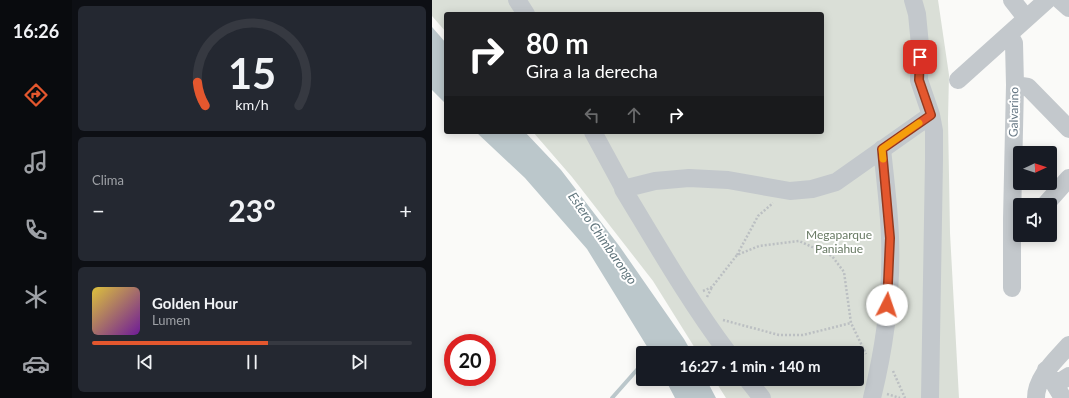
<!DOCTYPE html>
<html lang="es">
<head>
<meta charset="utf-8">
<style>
  body { margin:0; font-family:Lato,sans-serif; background:#242831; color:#f1f3f6; height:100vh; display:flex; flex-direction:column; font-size:15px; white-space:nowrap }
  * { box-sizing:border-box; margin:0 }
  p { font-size:13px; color:#9ea1a6 }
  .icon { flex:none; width:22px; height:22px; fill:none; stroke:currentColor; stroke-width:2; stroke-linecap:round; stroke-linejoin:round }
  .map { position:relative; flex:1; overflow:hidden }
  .side { display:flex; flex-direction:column; gap:6px; padding:6px; background:#0d0f14; width:360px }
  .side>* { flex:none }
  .hud { position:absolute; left:12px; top:12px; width:380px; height:122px; border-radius:4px; box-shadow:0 2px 10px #0003; background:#202124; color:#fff; overflow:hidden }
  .needle { width:26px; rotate:87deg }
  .controls { position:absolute; left:581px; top:146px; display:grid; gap:8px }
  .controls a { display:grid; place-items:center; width:44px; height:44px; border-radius:4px; background:#171b24; box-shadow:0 2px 10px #0003; font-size:20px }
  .speed { position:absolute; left:12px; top:334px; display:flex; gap:8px; font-size:20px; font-weight:700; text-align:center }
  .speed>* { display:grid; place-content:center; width:52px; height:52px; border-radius:50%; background:#171b24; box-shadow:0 2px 10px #0003; line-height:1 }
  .speed .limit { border:6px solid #d22; background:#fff; color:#111 }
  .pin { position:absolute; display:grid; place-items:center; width:34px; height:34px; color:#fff; margin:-17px; border-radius:8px; box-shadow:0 2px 6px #0006 }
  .me { position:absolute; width:44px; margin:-22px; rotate:4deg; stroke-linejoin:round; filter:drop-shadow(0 0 3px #0008) }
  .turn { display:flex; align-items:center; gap:14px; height:84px; padding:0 16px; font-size:18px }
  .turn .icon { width:52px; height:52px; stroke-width:2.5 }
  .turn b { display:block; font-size:28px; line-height:34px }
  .lanes { display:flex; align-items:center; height:38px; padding:0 16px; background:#0003; justify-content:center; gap:20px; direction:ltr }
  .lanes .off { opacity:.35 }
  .big { font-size:30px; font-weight:700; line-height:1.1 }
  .side .tile { flex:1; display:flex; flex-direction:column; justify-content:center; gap:6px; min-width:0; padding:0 14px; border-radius:6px; background:#242831 }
  .side .dial { align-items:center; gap:0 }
  .dial svg { height:104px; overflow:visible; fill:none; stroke:#363941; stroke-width:7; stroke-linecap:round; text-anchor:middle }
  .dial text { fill:#f1f3f6; stroke:none }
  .song { display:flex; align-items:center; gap:12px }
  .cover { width:48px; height:48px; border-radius:6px; background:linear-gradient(135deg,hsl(50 70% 55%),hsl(280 70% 35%)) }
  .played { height:4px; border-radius:2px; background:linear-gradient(90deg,#e4572e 55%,#363941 55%) }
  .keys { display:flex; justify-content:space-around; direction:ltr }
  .heat { display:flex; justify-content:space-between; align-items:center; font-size:22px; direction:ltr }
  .trip { position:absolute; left:204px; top:346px; width:228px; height:40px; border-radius:4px; background:#171b24; box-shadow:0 2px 10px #0003; font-weight:700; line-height:40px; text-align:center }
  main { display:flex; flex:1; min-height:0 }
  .dock { display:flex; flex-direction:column; width:72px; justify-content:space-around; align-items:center; background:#090b0e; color:#9ea1a6 }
  .dock .icon { width:28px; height:28px }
  .dock .current { color:#e4572e }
  .dock b { font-size:18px; color:#f1f3f6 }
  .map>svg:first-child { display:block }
  .green { fill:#dadfd7 }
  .water { fill:#bbc7cb }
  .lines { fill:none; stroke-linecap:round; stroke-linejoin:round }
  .stream { stroke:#bbc7cb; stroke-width:4 }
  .path { stroke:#bbbfc2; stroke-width:2.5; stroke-dasharray:2 2; stroke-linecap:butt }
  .minor { stroke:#c3c8cc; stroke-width:18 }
  .route-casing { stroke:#94391e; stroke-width:10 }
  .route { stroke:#e4572e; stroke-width:7 }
  .slow { stroke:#f59e0b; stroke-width:7 }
  .labels { text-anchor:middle; stroke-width:4; stroke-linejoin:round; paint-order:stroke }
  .street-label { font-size:12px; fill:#657683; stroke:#fff }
  .park-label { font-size:12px; fill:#687a64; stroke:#fff }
  .water-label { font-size:13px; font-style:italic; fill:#60757c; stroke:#fff }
</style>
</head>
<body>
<main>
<nav class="dock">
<b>16:26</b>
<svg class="icon current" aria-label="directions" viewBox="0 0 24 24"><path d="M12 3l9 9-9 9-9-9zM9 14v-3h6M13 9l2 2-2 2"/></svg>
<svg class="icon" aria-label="music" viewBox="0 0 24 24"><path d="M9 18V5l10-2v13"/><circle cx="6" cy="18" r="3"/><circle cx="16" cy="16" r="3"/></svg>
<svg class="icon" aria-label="phone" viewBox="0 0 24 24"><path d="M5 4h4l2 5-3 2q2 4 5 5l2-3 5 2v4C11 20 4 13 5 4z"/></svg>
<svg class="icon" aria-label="climate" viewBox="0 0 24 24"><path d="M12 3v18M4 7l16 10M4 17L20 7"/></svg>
<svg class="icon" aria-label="car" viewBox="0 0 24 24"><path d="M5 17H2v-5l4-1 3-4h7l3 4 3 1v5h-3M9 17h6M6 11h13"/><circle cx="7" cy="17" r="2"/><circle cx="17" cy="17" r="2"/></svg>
</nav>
<section class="side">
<div class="tile dial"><svg viewBox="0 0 100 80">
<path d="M14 69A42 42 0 1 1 86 69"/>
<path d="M14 69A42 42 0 0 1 8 51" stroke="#e4572e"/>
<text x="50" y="56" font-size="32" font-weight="700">15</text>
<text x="50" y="72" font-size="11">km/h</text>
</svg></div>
<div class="tile"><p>Clima</p>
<div class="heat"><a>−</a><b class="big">23°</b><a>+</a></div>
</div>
<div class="tile">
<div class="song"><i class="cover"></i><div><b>Golden Hour</b><p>Lumen</p></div></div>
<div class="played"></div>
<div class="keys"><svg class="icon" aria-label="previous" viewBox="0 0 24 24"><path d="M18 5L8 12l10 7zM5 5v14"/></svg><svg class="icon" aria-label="pause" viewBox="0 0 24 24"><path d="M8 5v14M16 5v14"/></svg><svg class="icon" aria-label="next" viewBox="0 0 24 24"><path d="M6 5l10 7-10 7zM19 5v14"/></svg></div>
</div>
</section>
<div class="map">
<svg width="637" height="398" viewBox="0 0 637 398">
  <rect width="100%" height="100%" fill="#fafaf8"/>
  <path class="green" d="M 0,0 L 506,0 L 517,75 L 516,119 L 518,233 L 527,398 L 294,398 L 282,379 L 425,379 L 425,353 L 266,353 L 221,281 L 140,177 L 101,132 L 390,132 L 390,14 L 14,14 L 14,32 L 0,16 Z"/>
  <path class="water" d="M 0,27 L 14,43 L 14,104 L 0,90 Z
    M 44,132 L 93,132 L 129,170 L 188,247 L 252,339 L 260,353 L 219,353 L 155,249 L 93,178 Z
    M 233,379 L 274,379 L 284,398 L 243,398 Z"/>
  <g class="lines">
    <path class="stream" d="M 180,398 L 211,363"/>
    <path class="path" d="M 305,255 L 326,216 L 341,203
      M 271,291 L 280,287 L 305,255 L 327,246 L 367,241 L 400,256 L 412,272 L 419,323 L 434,354
      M 275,297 L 280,287
      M 291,320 L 347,335 L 371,335 L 419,323
      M 461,371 L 473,398
      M 455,394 L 468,398"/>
    <path class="minor" d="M 85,0 L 94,14
      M 481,0 L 485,14 L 488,45 L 487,80 L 499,115
      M 580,0 L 594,18
      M 628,0 L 637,8
      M 577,34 L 582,43 L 583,85 L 580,219 L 580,288
      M 526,80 L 615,0
      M 583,85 L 596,87 L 637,129
      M 161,132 L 192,189
      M 613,205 L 637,178
      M 296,353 C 257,301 225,245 191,189 L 223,181 L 257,178 L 296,180 L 358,191 L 380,189 L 404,182 L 499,115 L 502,131 L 502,160 L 498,398
      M 614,370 L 631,398
      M 315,379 L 330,398
      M 623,385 L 637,376
      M 440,398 C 453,346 460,291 458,237 C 457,208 453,178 450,149
      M 604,398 C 604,377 624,360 637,345"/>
  </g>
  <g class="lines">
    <g class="route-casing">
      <path id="route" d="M 455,305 L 458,238 L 450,149 L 499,115 L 487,80 L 488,57"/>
    </g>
    <use href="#route" class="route"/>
    <path class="slow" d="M 451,159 L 450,149 L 487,123"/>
  </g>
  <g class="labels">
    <g class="street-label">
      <text transform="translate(582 112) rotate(-89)" y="4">Galvarino</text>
    </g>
    <g class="park-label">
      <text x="407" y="239">Megaparque<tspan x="407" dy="14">Paniahue</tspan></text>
    </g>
    <g class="water-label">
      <text transform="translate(171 238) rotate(55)" y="5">Estero Chimbarongo</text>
    </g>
  </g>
</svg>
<div class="controls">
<a><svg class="needle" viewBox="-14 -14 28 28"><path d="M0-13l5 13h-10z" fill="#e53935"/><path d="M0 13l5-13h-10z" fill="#9ea1a6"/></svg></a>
<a><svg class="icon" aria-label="sound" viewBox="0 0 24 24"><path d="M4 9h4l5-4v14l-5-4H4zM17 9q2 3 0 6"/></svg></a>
</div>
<div class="speed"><div class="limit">20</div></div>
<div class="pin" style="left:488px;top:57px;background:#d93025"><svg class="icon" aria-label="arrive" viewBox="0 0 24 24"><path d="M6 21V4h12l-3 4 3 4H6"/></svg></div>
<svg class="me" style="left:455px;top:305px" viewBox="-20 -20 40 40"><circle r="19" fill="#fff"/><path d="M0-13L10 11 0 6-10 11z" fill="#e4572e"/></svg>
<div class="trip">16:27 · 1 min · 140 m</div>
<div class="hud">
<div class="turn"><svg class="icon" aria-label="right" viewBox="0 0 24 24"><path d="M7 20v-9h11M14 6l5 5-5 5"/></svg><div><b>80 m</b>Gira a la derecha</div></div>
<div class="lanes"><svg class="icon off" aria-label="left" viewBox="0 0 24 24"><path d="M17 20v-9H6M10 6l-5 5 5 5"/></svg><svg class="icon off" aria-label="ahead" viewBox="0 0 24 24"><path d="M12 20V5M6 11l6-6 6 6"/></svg><svg class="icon" aria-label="right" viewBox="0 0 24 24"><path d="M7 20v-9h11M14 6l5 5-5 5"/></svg></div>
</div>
</div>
</main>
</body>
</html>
